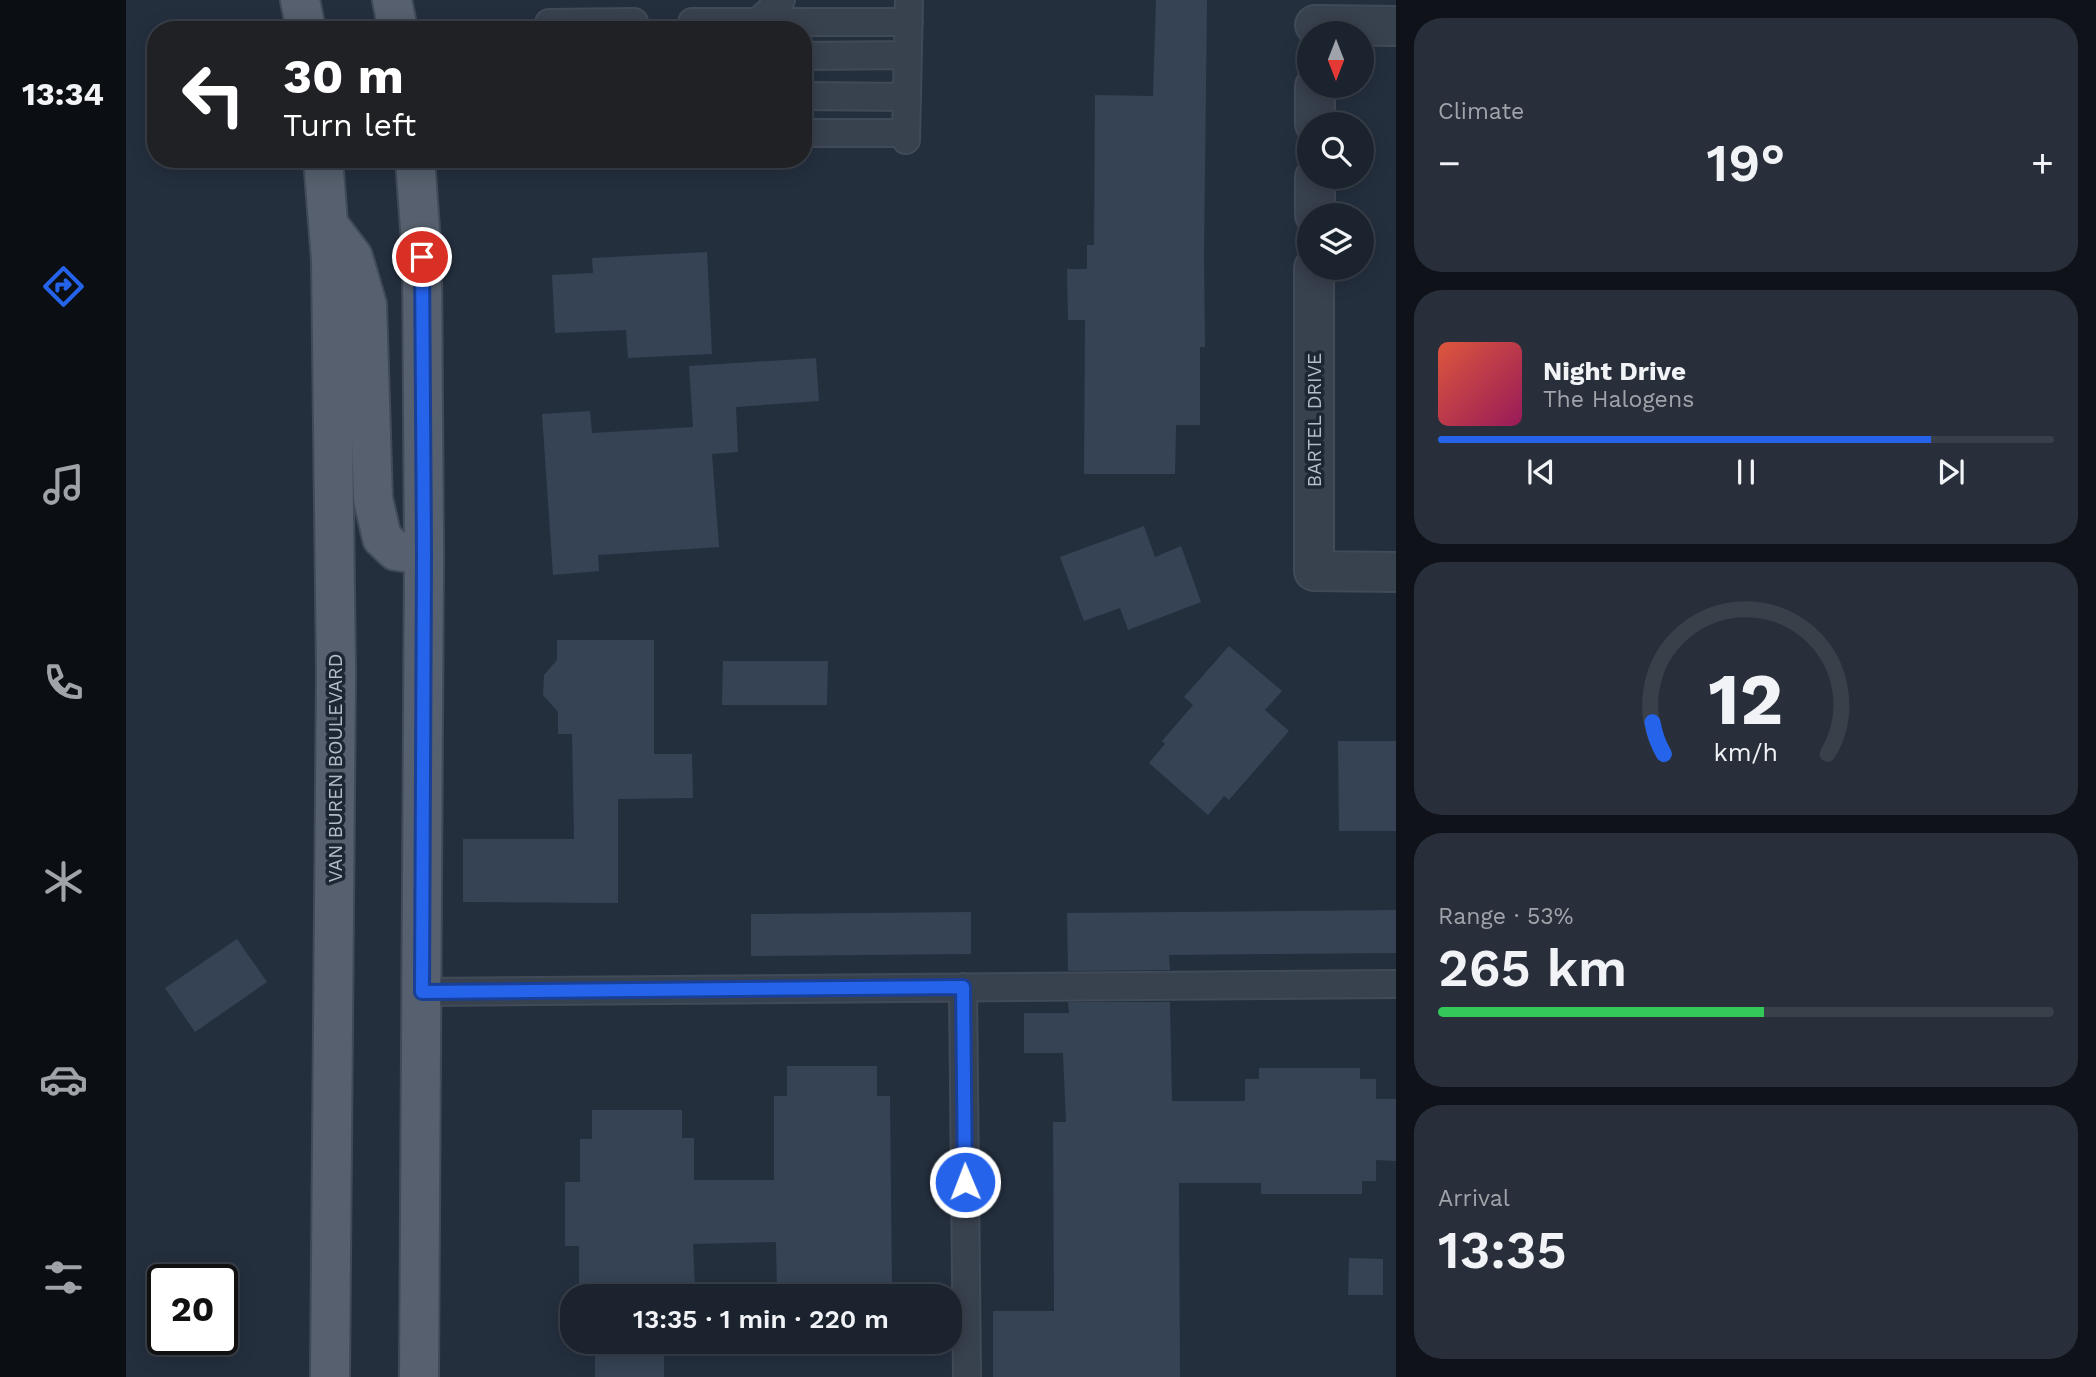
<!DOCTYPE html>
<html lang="en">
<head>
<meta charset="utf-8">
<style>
  body { margin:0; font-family:"Work Sans",sans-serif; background:#282f3a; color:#f1f3f6; height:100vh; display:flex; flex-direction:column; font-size:26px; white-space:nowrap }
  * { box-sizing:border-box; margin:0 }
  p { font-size:23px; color:#a0a4aa }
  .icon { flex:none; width:38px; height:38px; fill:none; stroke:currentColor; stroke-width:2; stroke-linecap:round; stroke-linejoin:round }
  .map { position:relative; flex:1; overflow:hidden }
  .panel { display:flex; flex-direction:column; gap:18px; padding:18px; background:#0f1319; width:700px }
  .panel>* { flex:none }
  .guide { position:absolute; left:21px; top:21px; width:665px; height:147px; border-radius:28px; box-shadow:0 4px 18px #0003,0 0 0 2px #39404a; background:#202124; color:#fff; overflow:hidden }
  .needle { width:46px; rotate:180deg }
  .tools { position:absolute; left:1171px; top:21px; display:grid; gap:14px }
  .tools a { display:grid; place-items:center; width:77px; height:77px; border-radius:50%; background:#1b232e; box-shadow:0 4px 18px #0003,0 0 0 2px #39404a; font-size:35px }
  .speed { position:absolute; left:21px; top:1264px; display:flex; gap:14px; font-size:35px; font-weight:700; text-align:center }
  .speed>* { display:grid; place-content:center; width:91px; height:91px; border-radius:50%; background:#1b232e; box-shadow:0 4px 18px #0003,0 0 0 2px #39404a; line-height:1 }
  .speed .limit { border:4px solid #111; border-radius:10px; background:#fff; color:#111 }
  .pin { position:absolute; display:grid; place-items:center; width:60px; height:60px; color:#fff; margin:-30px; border:4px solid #fff; border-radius:50%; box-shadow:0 2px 7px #0007 }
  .me { position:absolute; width:77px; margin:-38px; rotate:359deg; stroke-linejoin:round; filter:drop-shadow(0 0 5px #0008) }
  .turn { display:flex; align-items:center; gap:24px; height:147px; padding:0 21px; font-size:32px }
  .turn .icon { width:91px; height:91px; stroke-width:2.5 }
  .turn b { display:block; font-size:49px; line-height:60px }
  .big { font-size:52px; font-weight:600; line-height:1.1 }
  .panel .card { flex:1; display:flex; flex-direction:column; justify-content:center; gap:10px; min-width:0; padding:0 24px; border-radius:28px; background:#282f3a }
  .panel .dial { align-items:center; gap:0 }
  .dial svg { height:182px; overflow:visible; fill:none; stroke:#39404a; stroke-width:7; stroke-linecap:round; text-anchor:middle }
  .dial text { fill:#f1f3f6; stroke:none }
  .song { display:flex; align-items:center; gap:21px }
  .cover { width:84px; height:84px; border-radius:10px; background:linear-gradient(135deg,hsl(10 70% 55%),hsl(330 70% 35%)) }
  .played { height:7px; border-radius:4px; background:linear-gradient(90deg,#2563eb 80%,#39404a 80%) }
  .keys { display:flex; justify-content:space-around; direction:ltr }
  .heat { display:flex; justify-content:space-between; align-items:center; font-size:38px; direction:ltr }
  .charge { height:10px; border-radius:5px; background:linear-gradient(90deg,#34c759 53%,#39404a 0) }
  .trip { position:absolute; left:434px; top:1284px; width:402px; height:70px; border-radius:28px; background:#1b232e; box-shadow:0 4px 18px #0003,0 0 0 2px #39404a; font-weight:600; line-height:70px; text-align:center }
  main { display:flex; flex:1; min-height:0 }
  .menu { display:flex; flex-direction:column; width:126px; justify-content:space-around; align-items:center; background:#0b0e12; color:#a0a4aa }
  .menu .icon { width:49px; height:49px }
  .menu .selected { color:#2563eb }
  .menu b { font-size:32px; color:#f1f3f6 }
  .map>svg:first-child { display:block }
  .building { fill:#364354 }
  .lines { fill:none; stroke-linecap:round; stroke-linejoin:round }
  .lane-casing { stroke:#414a57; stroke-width:30 }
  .street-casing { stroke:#414a57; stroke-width:42 }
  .primary-casing { stroke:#414a57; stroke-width:42 }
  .lane { stroke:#38414e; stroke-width:26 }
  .street { stroke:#38414e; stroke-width:38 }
  .primary { stroke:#56606e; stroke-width:38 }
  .route-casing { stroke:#184099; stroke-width:18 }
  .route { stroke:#2563eb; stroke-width:12 }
  .labels { text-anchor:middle; stroke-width:7; stroke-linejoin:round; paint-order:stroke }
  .street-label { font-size:19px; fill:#b4bcc9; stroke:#1d2633 }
</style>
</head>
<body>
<main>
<nav class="menu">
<b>13:34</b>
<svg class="icon selected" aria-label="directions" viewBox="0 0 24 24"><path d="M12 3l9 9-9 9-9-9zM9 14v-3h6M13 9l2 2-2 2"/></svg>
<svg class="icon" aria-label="music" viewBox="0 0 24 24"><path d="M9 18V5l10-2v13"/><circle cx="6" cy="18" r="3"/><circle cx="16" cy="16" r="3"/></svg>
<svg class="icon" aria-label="phone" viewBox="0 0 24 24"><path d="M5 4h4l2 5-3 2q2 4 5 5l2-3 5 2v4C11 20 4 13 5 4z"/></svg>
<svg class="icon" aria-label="climate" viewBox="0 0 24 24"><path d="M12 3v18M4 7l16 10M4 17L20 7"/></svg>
<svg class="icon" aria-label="car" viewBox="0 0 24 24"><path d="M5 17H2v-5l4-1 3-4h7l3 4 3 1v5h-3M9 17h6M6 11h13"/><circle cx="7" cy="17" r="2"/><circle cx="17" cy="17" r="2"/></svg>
<svg class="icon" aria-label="filters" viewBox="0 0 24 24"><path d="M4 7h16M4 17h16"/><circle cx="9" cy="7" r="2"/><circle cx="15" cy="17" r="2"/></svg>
</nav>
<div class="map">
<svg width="1270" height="1377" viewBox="0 0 1270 1377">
  <rect width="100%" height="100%" fill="#242f3e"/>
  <path class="building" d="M 1030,0 L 1081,0 L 1078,255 L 1079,347 L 1074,347 L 1074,425 L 1050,425 L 1049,474 L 958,474 L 959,320 L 942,320 L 941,269 L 961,269 L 961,245 L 968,245 L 969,95 L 1027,96 Z
    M 581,252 L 586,354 L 502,358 L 500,330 L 429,333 L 426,275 L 467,273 L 466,258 Z
    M 690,358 L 693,401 L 610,407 L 612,452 L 586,454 L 593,547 L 472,555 L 473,571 L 427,575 L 416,414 L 464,411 L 466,433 L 567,427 L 563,366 Z
    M 1018,526 L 1029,557 L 1055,546 L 1075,602 L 1002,630 L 994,608 L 958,621 L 934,557 Z
    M 431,640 L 528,640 L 528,754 L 566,754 L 567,798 L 492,799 L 492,903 L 337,902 L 337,839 L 448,839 L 446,734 L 432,734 L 432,712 L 417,695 L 418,675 L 431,660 Z
    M 1103,646 L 1156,691 L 1139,710 L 1163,731 L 1103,800 L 1098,796 L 1082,815 L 1023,763 L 1039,744 L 1036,741 L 1067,705 L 1058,697 Z
    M 597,661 L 702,661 L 701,705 L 596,705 Z
    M 1212,741 L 1270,741 L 1270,831 L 1213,831 Z
    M 1270,910 L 1270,953 L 1043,955 L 1044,970 L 942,971 L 941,913 Z
    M 845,912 L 845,954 L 625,956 L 625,914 Z
    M 111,939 L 141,982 L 69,1032 L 39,988 Z
    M 942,1002 L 1044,1002 L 1046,1101 L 1119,1101 L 1119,1079 L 1133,1079 L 1133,1068 L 1234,1068 L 1234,1079 L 1250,1079 L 1250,1099 L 1270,1099 L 1270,1161 L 1250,1160 L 1250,1181 L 1236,1181 L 1236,1194 L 1135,1194 L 1135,1183 L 1053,1183 L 1054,1377 L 867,1377 L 867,1311 L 928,1311 L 927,1122 L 940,1122 L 937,1053 L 898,1053 L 898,1013 L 943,1013 Z
    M 661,1066 L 751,1066 L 751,1096 L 764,1096 L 766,1290 L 755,1290 L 755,1297 L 663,1297 L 663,1290 L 651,1291 L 650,1242 L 567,1244 L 569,1288 L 558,1288 L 558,1297 L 465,1297 L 465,1288 L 453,1288 L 453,1246 L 439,1246 L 439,1182 L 454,1182 L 454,1139 L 466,1139 L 466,1110 L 556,1110 L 556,1138 L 568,1138 L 568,1180 L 648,1180 L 648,1096 L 661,1096 Z
    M 1223,1258 L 1257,1259 L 1257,1295 L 1222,1295 Z
    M 469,1342 L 538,1342 L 538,1377 L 469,1377 Z"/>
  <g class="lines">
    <g class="lane-casing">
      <path id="lane" d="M 566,22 L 783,22
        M 632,22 L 655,0
        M 423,23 L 508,22
        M 677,56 L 782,55
        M 677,96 L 781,97
        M 677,133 L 780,133
        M 780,140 L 783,0
        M 837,987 L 841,1377
        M 296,992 L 1270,984"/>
    </g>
    <g class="street-casing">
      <path id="street" d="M 1189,25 L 1270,26
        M 1189,124 L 1189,86
        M 1189,215 L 1189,177
        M 1188,268 L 1188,571 L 1270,572"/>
    </g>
    <g class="primary-casing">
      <path id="primary" d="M 174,0 L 180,30
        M 266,0 L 272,30
        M 197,159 L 205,260 L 210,674 L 204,1377
        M 289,159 L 296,257 L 298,555 L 293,1377
        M 205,228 L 227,257 L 241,305 L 247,499 L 256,538 L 270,551 L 298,555"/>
    </g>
    <use href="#lane" class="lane"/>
    <use href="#street" class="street"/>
    <use href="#primary" class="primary"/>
  </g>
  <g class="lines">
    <g class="route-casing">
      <path id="route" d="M 296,257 L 298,555 L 296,992 L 837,987 L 839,1182"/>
    </g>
    <use href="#route" class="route"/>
  </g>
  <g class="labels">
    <g class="street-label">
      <text transform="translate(1188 420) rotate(-90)" y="7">BARTEL DRIVE</text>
      <text transform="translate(209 768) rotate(-90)" y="7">VAN BUREN BOULEVARD</text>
    </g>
  </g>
</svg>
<div class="tools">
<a><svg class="needle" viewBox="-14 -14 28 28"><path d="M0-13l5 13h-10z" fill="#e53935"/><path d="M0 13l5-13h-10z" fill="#a0a4aa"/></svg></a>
<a><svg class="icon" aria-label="search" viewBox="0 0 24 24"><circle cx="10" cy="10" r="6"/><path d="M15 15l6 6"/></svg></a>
<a><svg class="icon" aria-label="layers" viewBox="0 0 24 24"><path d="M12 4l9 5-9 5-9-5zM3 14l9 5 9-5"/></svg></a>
</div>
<div class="speed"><div class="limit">20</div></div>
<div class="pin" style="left:296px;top:257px;background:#d93025"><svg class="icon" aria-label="arrive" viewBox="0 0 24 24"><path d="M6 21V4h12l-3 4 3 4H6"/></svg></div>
<svg class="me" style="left:839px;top:1182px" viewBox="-20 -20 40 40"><circle r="17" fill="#2563eb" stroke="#fff" stroke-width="3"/><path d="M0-11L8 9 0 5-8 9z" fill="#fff"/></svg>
<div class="trip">13:35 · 1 min · 220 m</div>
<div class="guide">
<div class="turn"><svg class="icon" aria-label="left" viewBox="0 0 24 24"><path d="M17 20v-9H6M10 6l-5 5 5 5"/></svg><div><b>30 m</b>Turn left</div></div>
</div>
</div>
<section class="panel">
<div class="card"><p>Climate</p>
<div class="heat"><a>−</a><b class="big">19°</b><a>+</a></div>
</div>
<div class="card">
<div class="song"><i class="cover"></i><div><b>Night Drive</b><p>The Halogens</p></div></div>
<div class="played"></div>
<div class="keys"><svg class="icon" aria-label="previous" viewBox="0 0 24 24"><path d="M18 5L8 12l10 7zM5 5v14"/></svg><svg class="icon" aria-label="pause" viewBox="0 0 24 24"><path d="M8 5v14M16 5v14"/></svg><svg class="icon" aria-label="next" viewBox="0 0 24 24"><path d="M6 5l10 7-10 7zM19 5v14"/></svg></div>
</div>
<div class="card dial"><svg viewBox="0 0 100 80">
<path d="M14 69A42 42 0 1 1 86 69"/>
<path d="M14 69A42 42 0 0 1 9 55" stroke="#2563eb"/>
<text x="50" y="56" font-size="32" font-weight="700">12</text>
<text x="50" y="72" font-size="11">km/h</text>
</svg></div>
<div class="card"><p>Range · 53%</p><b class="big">265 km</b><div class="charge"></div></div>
<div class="card"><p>Arrival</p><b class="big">13:35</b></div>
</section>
</main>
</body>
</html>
